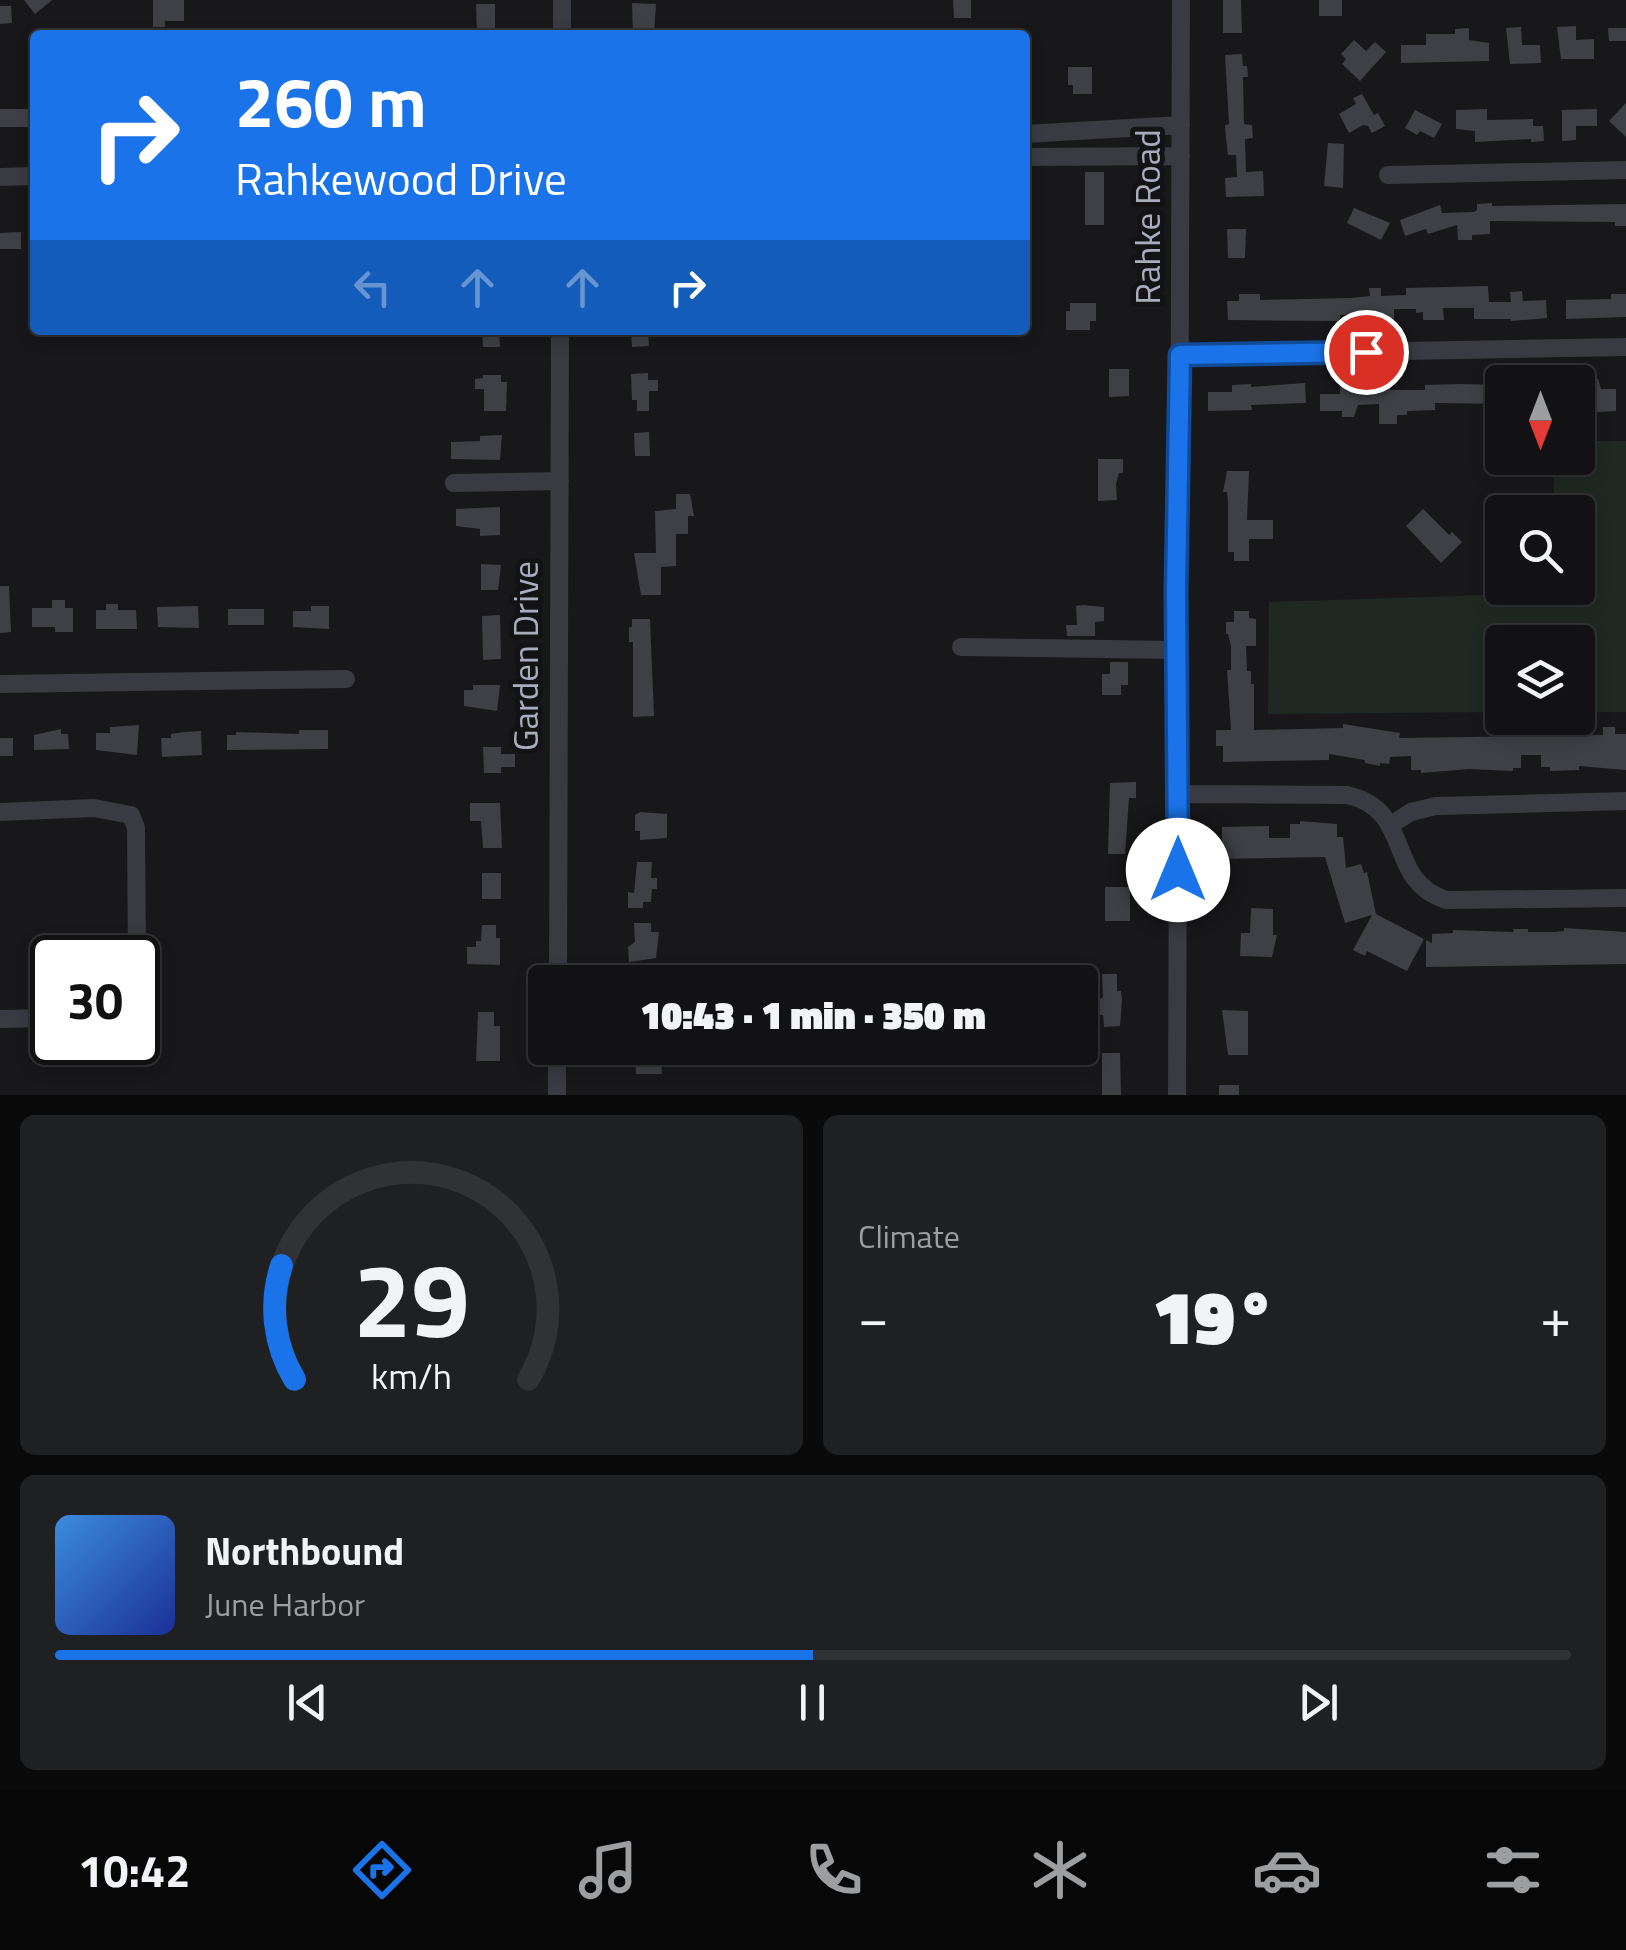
<!DOCTYPE html>
<html lang="en">
<head>
<meta charset="utf-8">
<style>
  body { margin:0; font-family:"Titillium Web",sans-serif; background:#1f2022; color:#f1f3f6; height:100vh; display:flex; flex-direction:column; font-size:38px; white-space:nowrap }
  * { box-sizing:border-box; margin:0 }
  p { font-size:32px; color:#9c9ea0 }
  .icon { flex:none; width:55px; height:55px; fill:none; stroke:currentColor; stroke-width:2; stroke-linecap:round; stroke-linejoin:round }
  .map { position:relative; height:1095px; overflow:hidden }
  .panel { display:flex; flex-direction:column; gap:20px; padding:20px; background:#0a0a0b; flex:1 }
  .panel>* { flex:none }
  .banner { position:absolute; left:30px; top:30px; width:1000px; height:305px; border-radius:10px; box-shadow:0 5px 15px #0003,0 0 0 2px #313234; background:#1a73e8; color:#fff; overflow:hidden }
  .needle { width:65px; rotate:180deg }
  .fabs { position:absolute; left:1485px; top:365px; display:grid; gap:20px }
  .fabs a { display:grid; place-items:center; width:110px; height:110px; border-radius:10px; background:#121214; box-shadow:0 5px 15px #0003,0 0 0 2px #313234; font-size:50px }
  .speed { position:absolute; left:30px; top:935px; display:flex; gap:20px; font-size:50px; font-weight:700; text-align:center }
  .speed>* { display:grid; place-content:center; width:130px; height:130px; border-radius:50%; background:#121214; box-shadow:0 5px 15px #0003,0 0 0 2px #313234; line-height:1 }
  .speed .limit { border:5px solid #111; border-radius:15px; background:#fff; color:#111 }
  .pin { position:absolute; display:grid; place-items:center; width:85px; height:85px; color:#fff; margin:-42px; border:5px solid #fff; border-radius:50%; box-shadow:0 2px 10px #0007 }
  .me { position:absolute; width:110px; margin:-55px; rotate:0deg; stroke-linejoin:round; filter:drop-shadow(0 0 8px #0008) }
  .turn { display:flex; align-items:center; gap:35px; height:210px; padding:0 40px; font-size:45px }
  .turn .icon { width:130px; height:130px; stroke-width:2.5 }
  .turn b { display:block; font-size:70px; line-height:85px }
  .lanes { display:flex; align-items:center; height:95px; padding:0 40px; background:#0003; justify-content:center; gap:50px; direction:ltr }
  .lanes .off { opacity:.35 }
  .big { font-size:75px; font-weight:800; line-height:1.1 }
  .panel .card { flex:1; display:flex; flex-direction:column; justify-content:center; gap:15px; min-width:0; padding:0 35px; border-radius:15px; background:#1f2022 }
  .panel .dial { align-items:center; gap:0 }
  .dial svg { height:260px; overflow:visible; fill:none; stroke:#313234; stroke-width:7; stroke-linecap:round; text-anchor:middle }
  .dial text { fill:#f1f3f6; stroke:none }
  .song { display:flex; align-items:center; gap:30px }
  .cover { width:120px; height:120px; border-radius:15px; background:linear-gradient(135deg,hsl(210 70% 55%),hsl(230 70% 35%)) }
  .played { height:10px; border-radius:5px; background:linear-gradient(90deg,#1a73e8 50%,#313234 50%) }
  .keys { display:flex; justify-content:space-around; direction:ltr }
  .heat { display:flex; justify-content:space-between; align-items:center; font-size:55px; direction:ltr }
  .panel .tiles { flex:1; display:grid; gap:20px; grid-template-columns:1fr 1fr }
  .card:last-child { grid-column:span 2 }
  .trip { position:absolute; left:528px; top:965px; width:570px; height:100px; border-radius:10px; background:#121214; box-shadow:0 5px 15px #0003,0 0 0 2px #313234; font-weight:800; line-height:100px; text-align:center }
  .dock { display:flex; height:160px; justify-content:space-around; align-items:center; background:#070708; color:#9c9ea0 }
  .dock .icon { width:70px; height:70px }
  .dock .active { color:#1a73e8 }
  .dock b { font-size:45px; color:#f1f3f6 }
  .map>svg:first-child { display:block }
  .green { fill:#1f2921 }
  .building { fill:#3f4045 }
  .lines { fill:none; stroke-linecap:round; stroke-linejoin:round }
  .minor { stroke:#3a3b42; stroke-width:18 }
  .route-casing { stroke:#114b97; stroke-width:25 }
  .route { stroke:#1a73e8; stroke-width:18 }
  .labels { text-anchor:middle; stroke-width:10; stroke-linejoin:round; paint-order:stroke }
  .street-label { font-size:35px; fill:#a9adbb; stroke:#131315 }
</style>
</head>
<body>
<div class="map">
<svg width="1626" height="1095" viewBox="0 0 1626 1095">
  <rect width="100%" height="100%" fill="#18181a"/>
  <path class="green" d="M 1578,441 L 1626,441 L 1626,712 L 1578,712 L 1578,642 L 1502,642 L 1502,712 L 1268,714 L 1269,602 L 1553,593 L 1554,588 L 1578,588 L 1578,512 L 1554,512 L 1554,458 L 1578,458 Z"/>
  <path class="building" d="M 24,0 L 52,0 L 35,14 Z
    M 153,0 L 184,0 L 184,21 L 165,21 L 165,27 L 153,27 Z
    M 953,0 L 971,0 L 971,18 L 954,18 Z
    M 1223,0 L 1241,0 L 1242,33 L 1223,33 Z
    M 1319,0 L 1342,0 L 1342,16 L 1319,16 Z
    M 632,3 L 656,4 L 654,35 L 633,35 Z
    M 476,4 L 495,4 L 495,35 L 477,35 Z
    M 0,6 L 11,6 L 12,23 L 0,24 Z
    M 1576,26 L 1576,40 L 1594,39 L 1594,59 L 1561,59 L 1557,27 Z
    M 1521,27 L 1522,45 L 1540,45 L 1541,63 L 1510,64 L 1506,28 Z
    M 1469,28 L 1469,40 L 1489,43 L 1489,61 L 1401,63 L 1401,45 L 1426,45 L 1426,34 L 1455,34 L 1455,29 Z
    M 1608,28 L 1626,28 L 1626,41 L 1609,41 Z
    M 1354,40 L 1366,51 L 1375,42 L 1386,52 L 1360,81 L 1342,64 L 1346,59 L 1341,54 Z
    M 1242,54 L 1243,66 L 1247,66 L 1248,77 L 1243,77 L 1244,124 L 1252,125 L 1253,138 L 1245,139 L 1246,172 L 1263,171 L 1264,196 L 1226,197 L 1225,178 L 1237,177 L 1236,155 L 1228,155 L 1226,139 L 1225,125 L 1229,124 L 1225,55 Z
    M 1068,67 L 1092,67 L 1092,94 L 1073,94 L 1073,85 L 1068,85 Z
    M 1362,94 L 1374,115 L 1378,113 L 1385,126 L 1372,133 L 1368,126 L 1363,125 L 1349,133 L 1339,114 L 1356,104 L 1353,98 Z
    M 1626,103 L 1626,137 L 1609,121 Z
    M 0,109 L 32,109 L 32,127 L 0,127 Z
    M 1487,109 L 1487,120 L 1533,119 L 1533,126 L 1543,126 L 1544,141 L 1531,142 L 1531,139 L 1475,142 L 1475,131 L 1456,129 L 1456,110 Z
    M 1597,109 L 1597,126 L 1576,126 L 1576,140 L 1562,141 L 1562,110 Z
    M 1415,110 L 1442,124 L 1434,138 L 1420,131 L 1417,135 L 1405,128 Z
    M 1328,143 L 1344,144 L 1343,188 L 1324,186 Z
    M 1085,172 L 1104,172 L 1104,225 L 1085,225 Z
    M 1492,203 L 1492,206 L 1626,204 L 1626,226 L 1615,226 L 1615,222 L 1490,221 L 1490,234 L 1472,235 L 1472,240 L 1458,240 L 1457,225 L 1428,234 L 1426,229 L 1405,236 L 1400,220 L 1440,205 L 1442,213 L 1474,212 L 1477,210 L 1477,204 Z
    M 1354,208 L 1390,223 L 1381,240 L 1347,223 Z
    M 1227,229 L 1246,229 L 1245,258 L 1228,258 Z
    M 21,232 L 21,249 L 0,249 L 0,233 Z
    M 1488,286 L 1489,302 L 1511,302 L 1510,292 L 1522,291 L 1523,301 L 1546,300 L 1547,318 L 1511,321 L 1511,319 L 1474,319 L 1474,308 L 1443,308 L 1444,320 L 1423,320 L 1423,312 L 1416,313 L 1416,309 L 1394,309 L 1394,321 L 1376,321 L 1375,314 L 1340,315 L 1340,321 L 1228,320 L 1227,301 L 1239,301 L 1239,294 L 1260,294 L 1260,300 L 1351,298 L 1370,296 L 1369,288 L 1381,288 L 1381,296 L 1406,295 L 1406,288 Z
    M 1611,294 L 1626,294 L 1626,317 L 1566,319 L 1566,300 L 1611,299 Z
    M 1070,303 L 1096,303 L 1096,321 L 1090,321 L 1090,330 L 1066,330 L 1066,311 L 1070,311 Z
    M 482,330 L 499,330 L 500,347 L 483,347 Z
    M 631,330 L 648,330 L 649,346 L 632,347 Z
    M 1109,369 L 1129,369 L 1129,396 L 1109,397 Z
    M 648,373 L 648,380 L 658,380 L 658,391 L 649,391 L 649,411 L 637,411 L 637,400 L 632,400 L 631,374 Z
    M 483,375 L 501,375 L 501,382 L 507,382 L 506,411 L 484,411 L 484,389 L 475,389 L 475,379 L 483,378 Z
    M 1581,379 L 1598,379 L 1601,389 L 1616,389 L 1616,411 L 1597,412 L 1597,418 L 1587,418 L 1585,401 L 1581,401 Z
    M 1390,382 L 1390,390 L 1425,390 L 1425,385 L 1460,384 L 1502,385 L 1502,404 L 1435,403 L 1435,410 L 1407,411 L 1407,415 L 1397,415 L 1397,424 L 1379,424 L 1379,404 L 1358,405 L 1354,417 L 1342,417 L 1342,411 L 1320,411 L 1320,394 L 1340,394 L 1340,383 Z
    M 1305,383 L 1306,403 L 1251,405 L 1252,410 L 1208,411 L 1208,392 L 1232,392 L 1232,385 L 1251,384 L 1251,387 Z
    M 649,432 L 650,456 L 635,456 L 634,433 Z
    M 502,435 L 500,460 L 451,459 L 451,442 L 480,441 L 480,436 Z
    M 1098,459 L 1123,459 L 1123,473 L 1119,473 L 1116,484 L 1117,500 L 1098,501 Z
    M 1227,471 L 1249,471 L 1247,520 L 1273,520 L 1273,539 L 1249,539 L 1249,561 L 1234,561 L 1234,552 L 1228,552 L 1228,503 L 1227,492 L 1223,492 Z
    M 676,494 L 690,494 L 694,516 L 688,516 L 688,534 L 676,534 L 676,566 L 661,567 L 661,595 L 641,595 L 634,553 L 656,553 L 655,511 L 676,509 Z
    M 500,507 L 500,535 L 480,536 L 480,529 L 456,526 L 456,509 Z
    M 1423,509 L 1449,535 L 1452,532 L 1462,542 L 1441,563 L 1406,526 Z
    M 481,564 L 501,565 L 498,590 L 481,590 Z
    M 0,586 L 9,586 L 11,632 L 0,633 Z
    M 52,600 L 65,600 L 65,608 L 73,608 L 73,632 L 55,632 L 55,627 L 32,627 L 32,608 L 52,608 Z
    M 106,604 L 118,604 L 118,610 L 136,610 L 137,629 L 96,629 L 96,610 L 106,610 Z
    M 1083,605 L 1104,607 L 1104,621 L 1095,622 L 1095,636 L 1067,636 L 1066,625 L 1077,625 L 1076,606 Z
    M 198,606 L 199,628 L 158,627 L 157,607 Z
    M 311,606 L 329,606 L 329,629 L 293,627 L 293,611 L 311,611 Z
    M 228,609 L 264,609 L 264,625 L 228,625 Z
    M 1234,611 L 1249,611 L 1249,618 L 1256,619 L 1256,646 L 1246,646 L 1247,671 L 1251,671 L 1251,684 L 1254,684 L 1254,730 L 1343,728 L 1343,724 L 1400,733 L 1399,738 L 1603,735 L 1603,727 L 1615,727 L 1615,734 L 1626,734 L 1626,770 L 1579,766 L 1579,770 L 1550,771 L 1550,767 L 1541,767 L 1541,755 L 1521,755 L 1521,768 L 1513,768 L 1513,771 L 1469,769 L 1421,773 L 1421,770 L 1411,770 L 1411,756 L 1390,757 L 1389,764 L 1380,763 L 1380,766 L 1365,763 L 1365,760 L 1329,754 L 1329,760 L 1223,762 L 1223,746 L 1216,746 L 1216,730 L 1231,730 L 1227,670 L 1231,670 L 1231,646 L 1228,634 L 1226,634 L 1226,622 L 1234,622 Z
    M 500,615 L 501,659 L 483,660 L 482,616 Z
    M 632,619 L 650,619 L 654,716 L 633,717 L 633,642 L 629,642 L 629,627 L 632,627 Z
    M 1110,662 L 1128,662 L 1128,685 L 1121,685 L 1121,695 L 1102,695 L 1102,674 L 1110,674 Z
    M 473,685 L 500,685 L 497,711 L 464,706 L 464,690 L 473,690 Z
    M 139,725 L 137,755 L 96,750 L 96,733 L 110,733 L 110,727 Z
    M 61,729 L 61,734 L 68,734 L 69,749 L 34,750 L 34,735 Z
    M 299,730 L 328,730 L 328,749 L 227,750 L 227,735 L 236,735 L 236,732 L 299,734 Z
    M 201,731 L 202,755 L 162,757 L 161,738 L 171,738 L 171,734 L 184,732 Z
    M 0,738 L 13,738 L 13,756 L 0,756 Z
    M 483,747 L 501,747 L 501,754 L 515,754 L 515,767 L 501,767 L 501,773 L 484,773 Z
    M 1136,782 L 1136,798 L 1129,798 L 1125,854 L 1108,854 L 1110,783 Z
    M 470,803 L 500,803 L 502,848 L 483,848 L 481,821 L 470,821 Z
    M 640,812 L 667,814 L 667,838 L 640,840 L 640,831 L 635,831 L 635,815 Z
    M 1300,821 L 1337,824 L 1337,837 L 1343,837 L 1346,868 L 1361,864 L 1364,873 L 1367,872 L 1376,914 L 1424,939 L 1407,971 L 1367,951 L 1365,956 L 1353,950 L 1372,915 L 1345,923 L 1325,857 L 1216,859 L 1216,842 L 1222,842 L 1222,827 L 1269,826 L 1269,838 L 1290,838 L 1290,824 L 1300,824 Z
    M 637,862 L 652,862 L 651,878 L 657,878 L 657,889 L 652,889 L 651,902 L 643,902 L 643,908 L 628,908 L 628,892 L 634,893 Z
    M 482,873 L 501,873 L 501,899 L 482,899 Z
    M 1105,887 L 1130,887 L 1130,921 L 1105,921 Z
    M 1251,908 L 1273,909 L 1273,935 L 1277,935 L 1272,957 L 1240,956 L 1241,933 L 1250,933 Z
    M 634,923 L 651,923 L 651,932 L 659,932 L 656,958 L 629,962 L 628,947 L 635,942 Z
    M 482,925 L 496,925 L 496,938 L 500,938 L 500,965 L 467,964 L 467,947 L 476,947 L 476,941 L 481,941 Z
    M 1564,928 L 1626,932 L 1626,964 L 1426,967 L 1426,940 L 1432,943 L 1432,934 L 1453,933 L 1453,930 L 1514,932 L 1513,929 L 1528,929 L 1528,932 L 1555,932 L 1564,931 Z
    M 1102,974 L 1117,974 L 1117,991 L 1121,991 L 1122,1000 L 1120,1026 L 1104,1027 L 1103,1015 L 1091,1015 L 1090,999 L 1103,998 Z
    M 1222,1010 L 1248,1011 L 1248,1055 L 1228,1055 Z
    M 478,1012 L 494,1012 L 494,1026 L 500,1026 L 500,1061 L 476,1061 Z
    M 653,1051 L 661,1053 L 662,1074 L 636,1074 L 635,1052 Z
    M 1102,1053 L 1120,1053 L 1121,1095 L 1102,1095 Z
    M 1219,1085 L 1239,1085 L 1239,1095 L 1219,1095 Z"/>
  <g class="lines">
    <path class="minor" d="M 562,35 L 562,0
      M 1025,134 L 1181,125
      M 1028,157 L 1181,156
      M 1388,175 L 1626,170
      M 0,177 L 35,176
      M 1180,355 L 1626,347
      M 454,483 L 560,481
      M 961,647 L 1177,650
      M 0,684 L 346,679
      M 1179,794 L 1347,795 C 1415,810 1384,880 1446,900 L 1626,898
      M 0,812 L 94,808 L 131,815 L 136,828 L 137,958
      M 1392,824 L 1411,812 L 1436,806 L 1626,801
      M 558,982 L 560,330
      M 0,1019 L 52,1018
      M 557,1095 L 557,1048
      M 1177,1095 L 1181,0"/>
  </g>
  <g class="lines">
    <g class="route-casing">
      <path id="route" d="M 1178,870 L 1176,591 L 1180,355 L 1366,352"/>
    </g>
    <use href="#route" class="route"/>
  </g>
  <g class="labels">
    <g class="street-label">
      <text transform="translate(1148 217) rotate(-90)" y="12">Rahke Road</text>
      <text transform="translate(526 656) rotate(-90)" y="12">Garden Drive</text>
    </g>
  </g>
</svg>
<div class="fabs">
<a><svg class="needle" viewBox="-14 -14 28 28"><path d="M0-13l5 13h-10z" fill="#e53935"/><path d="M0 13l5-13h-10z" fill="#9c9ea0"/></svg></a>
<a><svg class="icon" aria-label="search" viewBox="0 0 24 24"><circle cx="10" cy="10" r="6"/><path d="M15 15l6 6"/></svg></a>
<a><svg class="icon" aria-label="layers" viewBox="0 0 24 24"><path d="M12 4l9 5-9 5-9-5zM3 14l9 5 9-5"/></svg></a>
</div>
<div class="speed"><div class="limit">30</div></div>
<div class="pin" style="left:1366px;top:352px;background:#d93025"><svg class="icon" aria-label="arrive" viewBox="0 0 24 24"><path d="M6 21V4h12l-3 4 3 4H6"/></svg></div>
<svg class="me" style="left:1178px;top:870px" viewBox="-20 -20 40 40"><circle r="19" fill="#fff"/><path d="M0-13L10 11 0 6-10 11z" fill="#1a73e8"/></svg>
<div class="trip">10:43 · 1 min · 350 m</div>
<div class="banner">
<div class="turn"><svg class="icon" aria-label="right" viewBox="0 0 24 24"><path d="M7 20v-9h11M14 6l5 5-5 5"/></svg><div><b>260 m</b>Rahkewood Drive</div></div>
<div class="lanes"><svg class="icon off" aria-label="left" viewBox="0 0 24 24"><path d="M17 20v-9H6M10 6l-5 5 5 5"/></svg><svg class="icon off" aria-label="ahead" viewBox="0 0 24 24"><path d="M12 20V5M6 11l6-6 6 6"/></svg><svg class="icon off" aria-label="ahead" viewBox="0 0 24 24"><path d="M12 20V5M6 11l6-6 6 6"/></svg><svg class="icon" aria-label="right" viewBox="0 0 24 24"><path d="M7 20v-9h11M14 6l5 5-5 5"/></svg></div>
</div>
</div>
<section class="panel">
<div class="tiles">
<div class="card dial"><svg viewBox="0 0 100 80">
<path d="M14 69A42 42 0 1 1 86 69"/>
<path d="M14 69A42 42 0 0 1 10 34" stroke="#1a73e8"/>
<text x="50" y="56" font-size="32" font-weight="700">29</text>
<text x="50" y="72" font-size="11">km/h</text>
</svg></div>
<div class="card"><p>Climate</p>
<div class="heat"><a>−</a><b class="big">19°</b><a>+</a></div>
</div>
<div class="card">
<div class="song"><i class="cover"></i><div><b>Northbound</b><p>June Harbor</p></div></div>
<div class="played"></div>
<div class="keys"><svg class="icon" aria-label="previous" viewBox="0 0 24 24"><path d="M18 5L8 12l10 7zM5 5v14"/></svg><svg class="icon" aria-label="pause" viewBox="0 0 24 24"><path d="M8 5v14M16 5v14"/></svg><svg class="icon" aria-label="next" viewBox="0 0 24 24"><path d="M6 5l10 7-10 7zM19 5v14"/></svg></div>
</div>
</div>
</section>
<nav class="dock">
<b>10:42</b>
<svg class="icon active" aria-label="directions" viewBox="0 0 24 24"><path d="M12 3l9 9-9 9-9-9zM9 14v-3h6M13 9l2 2-2 2"/></svg>
<svg class="icon" aria-label="music" viewBox="0 0 24 24"><path d="M9 18V5l10-2v13"/><circle cx="6" cy="18" r="3"/><circle cx="16" cy="16" r="3"/></svg>
<svg class="icon" aria-label="phone" viewBox="0 0 24 24"><path d="M5 4h4l2 5-3 2q2 4 5 5l2-3 5 2v4C11 20 4 13 5 4z"/></svg>
<svg class="icon" aria-label="climate" viewBox="0 0 24 24"><path d="M12 3v18M4 7l16 10M4 17L20 7"/></svg>
<svg class="icon" aria-label="car" viewBox="0 0 24 24"><path d="M5 17H2v-5l4-1 3-4h7l3 4 3 1v5h-3M9 17h6M6 11h13"/><circle cx="7" cy="17" r="2"/><circle cx="17" cy="17" r="2"/></svg>
<svg class="icon" aria-label="filters" viewBox="0 0 24 24"><path d="M4 7h16M4 17h16"/><circle cx="9" cy="7" r="2"/><circle cx="15" cy="17" r="2"/></svg>
</nav>
</body>
</html>
